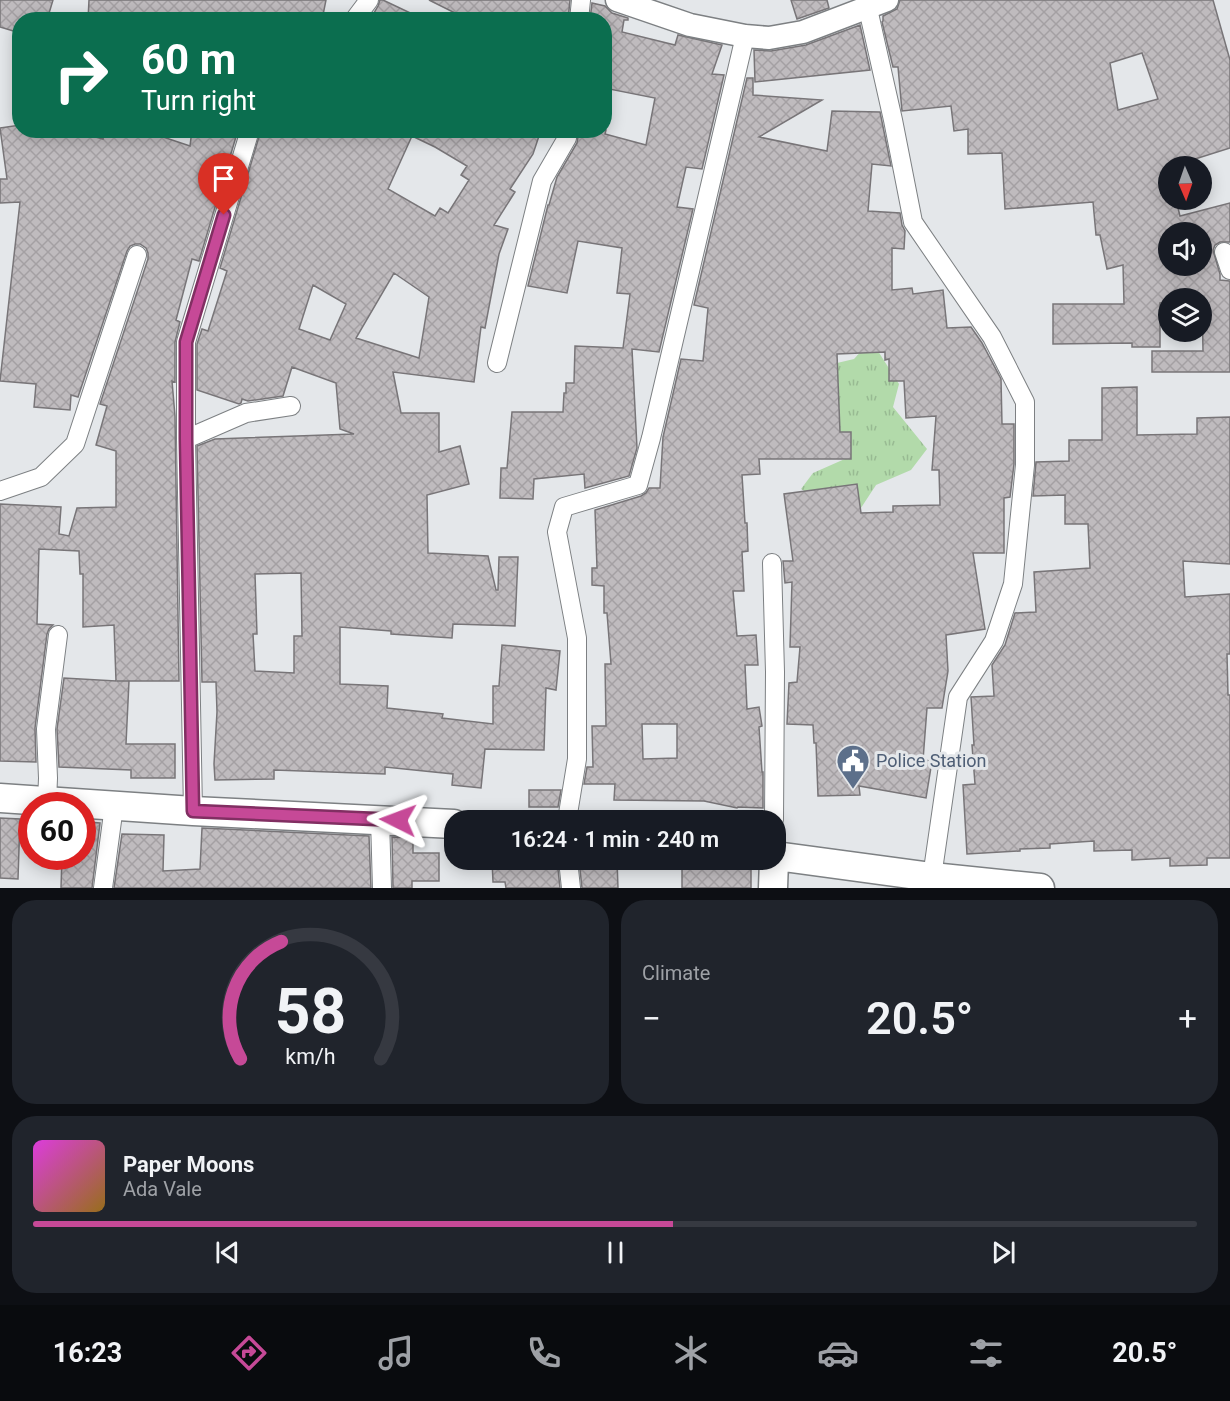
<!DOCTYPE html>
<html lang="en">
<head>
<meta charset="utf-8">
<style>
  body { margin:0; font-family:Roboto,sans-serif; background:#20242c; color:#f1f3f6; height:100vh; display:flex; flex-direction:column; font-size:22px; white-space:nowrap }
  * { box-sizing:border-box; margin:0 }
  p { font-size:20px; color:#9ea1a6 }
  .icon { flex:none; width:33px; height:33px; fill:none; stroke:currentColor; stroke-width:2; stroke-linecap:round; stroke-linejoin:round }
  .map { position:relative; height:888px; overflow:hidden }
  .sheet { display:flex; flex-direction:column; gap:12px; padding:12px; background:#0d0f14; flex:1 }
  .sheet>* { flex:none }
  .top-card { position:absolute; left:12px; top:12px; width:600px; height:126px; border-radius:24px; box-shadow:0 3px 15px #0003; background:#0b6e4f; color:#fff; overflow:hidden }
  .needle { width:39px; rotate:178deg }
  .fabs { position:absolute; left:1158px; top:156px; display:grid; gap:12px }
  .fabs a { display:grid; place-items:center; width:54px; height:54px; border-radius:50%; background:#171b24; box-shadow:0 3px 15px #0003; font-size:30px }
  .speed { position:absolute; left:18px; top:792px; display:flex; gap:12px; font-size:30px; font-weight:700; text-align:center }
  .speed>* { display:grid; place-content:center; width:78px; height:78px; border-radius:50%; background:#171b24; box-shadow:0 3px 15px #0003; line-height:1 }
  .speed .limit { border:9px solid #d22; background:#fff; color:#111 }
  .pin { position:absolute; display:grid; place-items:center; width:51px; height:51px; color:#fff; margin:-62px -26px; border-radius:50% 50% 50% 0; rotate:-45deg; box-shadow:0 0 6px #0007 }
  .pin .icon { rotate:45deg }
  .me { position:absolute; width:66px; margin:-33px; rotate:273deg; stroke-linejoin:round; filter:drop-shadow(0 0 4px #0008) }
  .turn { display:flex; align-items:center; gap:21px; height:126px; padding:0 30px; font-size:27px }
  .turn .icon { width:78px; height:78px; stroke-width:2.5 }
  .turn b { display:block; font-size:42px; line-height:51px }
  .big { font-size:45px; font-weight:600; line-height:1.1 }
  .sheet .widget { flex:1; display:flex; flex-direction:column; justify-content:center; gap:9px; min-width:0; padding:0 21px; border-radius:24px; background:#20242c }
  .sheet .dial { align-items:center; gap:0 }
  .dial svg { height:156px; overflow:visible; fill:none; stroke:#363941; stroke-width:7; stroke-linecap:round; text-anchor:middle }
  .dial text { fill:#f1f3f6; stroke:none }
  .song { display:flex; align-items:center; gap:18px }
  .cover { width:72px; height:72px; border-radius:9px; background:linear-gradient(135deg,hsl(300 70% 55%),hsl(40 70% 35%)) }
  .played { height:6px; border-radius:3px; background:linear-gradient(90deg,#c64997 55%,#363941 55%) }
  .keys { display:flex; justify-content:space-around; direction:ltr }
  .heat { display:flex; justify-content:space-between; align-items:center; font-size:33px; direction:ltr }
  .sheet .tiles { flex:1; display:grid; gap:12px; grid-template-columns:1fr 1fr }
  .widget:last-child { grid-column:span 2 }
  .trip { position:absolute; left:444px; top:810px; width:342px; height:60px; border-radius:24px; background:#171b24; box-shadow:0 3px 15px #0003; font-weight:600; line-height:60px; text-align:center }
  .tabs { display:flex; height:96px; justify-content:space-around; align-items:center; background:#090b0e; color:#9ea1a6 }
  .tabs .icon { width:42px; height:42px }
  .tabs .active { color:#c64997 }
  .tabs b { font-size:27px; color:#f1f3f6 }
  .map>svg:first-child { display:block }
  .grass { fill:url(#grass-tufts) }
  .building { fill:url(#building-cross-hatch); stroke:#787578; stroke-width:1.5; fill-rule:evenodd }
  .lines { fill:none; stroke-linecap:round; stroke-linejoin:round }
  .minor-casing { stroke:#7d8083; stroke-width:20 }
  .tertiary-casing { stroke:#7d8083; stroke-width:25 }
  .primary-casing { stroke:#7d8083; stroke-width:31 }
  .minor { stroke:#fff; stroke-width:18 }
  .tertiary { stroke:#fff; stroke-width:22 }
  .primary { stroke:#fff; stroke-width:28 }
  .route-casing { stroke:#812f62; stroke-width:15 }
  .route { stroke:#c64997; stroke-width:10 }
  .labels { text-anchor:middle; stroke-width:6; stroke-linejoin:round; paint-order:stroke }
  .service-label { font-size:18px; fill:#4e5e75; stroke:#e4e7ea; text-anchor:start }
</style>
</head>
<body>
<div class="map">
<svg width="1230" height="888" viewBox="0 0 1230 888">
  <defs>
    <pattern id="grass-tufts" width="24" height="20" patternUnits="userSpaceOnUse" patternTransform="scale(1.5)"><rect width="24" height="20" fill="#b2daaa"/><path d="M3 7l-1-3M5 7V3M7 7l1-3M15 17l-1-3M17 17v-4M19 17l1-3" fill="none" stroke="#98ba92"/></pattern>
    <pattern id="building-cross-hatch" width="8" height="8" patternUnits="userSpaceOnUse" patternTransform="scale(1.5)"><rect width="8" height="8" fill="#bfbbbe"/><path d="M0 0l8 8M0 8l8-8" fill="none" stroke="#a4a0a3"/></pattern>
  </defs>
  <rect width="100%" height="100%" fill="#e4e7ea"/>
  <path class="grass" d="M 866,346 L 876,348 L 899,384 L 893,407 L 927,449 L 911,470 L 876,485 L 859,511 L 822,501 L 801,489 L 813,473 L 847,458 L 782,376 L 854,359 Z"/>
  <path class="building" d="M 0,0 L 53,0 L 47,20 L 20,20 L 20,33 L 0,27 Z
    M 89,0 L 326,0 L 322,20 L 88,20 Z
    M 380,0 L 383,0 L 425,20 L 370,20 L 378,6 Z
    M 429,0 L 570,0 L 568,20 L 469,20 Z
    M 791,0 L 827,0 L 829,8 L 797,19 Z
    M 900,0 L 1213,0 L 1230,60 L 1230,148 L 1173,166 L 1168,166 L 1168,200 L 1176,200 L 1180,216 L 1230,203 L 1230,242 L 1220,242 L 1215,245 L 1213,250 L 1220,274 L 1220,280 L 1230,281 L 1230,372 L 1152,372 L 1152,351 L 1203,351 L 1202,297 L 1168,298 L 1168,302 L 1160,303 L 1160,347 L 1132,347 L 1132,343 L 1053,344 L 1053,304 L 1124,304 L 1123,265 L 1107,269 L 1100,235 L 1096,235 L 1093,202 L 1005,209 L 1002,153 L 968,154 L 968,129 L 954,131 L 951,106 L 902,111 L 898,67 L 893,67 L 882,22 L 883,21 L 883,16 L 897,9 ZM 1142,53 L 1158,99 L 1118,110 L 1110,63 ZM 1168,232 L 1202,232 L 1202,266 L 1168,266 Z
    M 592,3 L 605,6 L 612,13 L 628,18 L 628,20 L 624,20 L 622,32 L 675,45 L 678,35 L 722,45 L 712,74 L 724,75 L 702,169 L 686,167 L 677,207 L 693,209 L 659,352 L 632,349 L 637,448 L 629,476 L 585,488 L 584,474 L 534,479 L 533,499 L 500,498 L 501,468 L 507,468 L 512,412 L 563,412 L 564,393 L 566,393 L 566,383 L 574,383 L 575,346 L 623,348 L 630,294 L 617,293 L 622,248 L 578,241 L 567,293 L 528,286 L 548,205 L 549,205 L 557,177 L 577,143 L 579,130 L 606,130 L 605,134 L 646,145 L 655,98 L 604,88 L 604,20 L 590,20 Z
    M 860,25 L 870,70 L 755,82 L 754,50 L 771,51 L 806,45 Z
    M 747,78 L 753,78 L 753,95 L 822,100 L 759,137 L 827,151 L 832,111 L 880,112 L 891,166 L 872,164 L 868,211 L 900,213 L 902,225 L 905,231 L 904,249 L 892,248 L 892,290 L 912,288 L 913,294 L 943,290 L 947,328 L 971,327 L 982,343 L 1001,379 L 1002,424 L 1014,424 L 1014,464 L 1010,497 L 1004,498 L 1004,553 L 973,553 L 985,629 L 946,635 L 948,671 L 942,708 L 927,708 L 923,760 L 932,761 L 926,798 L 859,786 L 860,795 L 818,796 L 816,743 L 814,743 L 813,725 L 787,724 L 789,683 L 797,682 L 800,647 L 790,647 L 792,582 L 785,583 L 783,561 L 793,561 L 784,494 L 857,484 L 861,513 L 893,512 L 893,506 L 940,505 L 939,470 L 932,470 L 936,416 L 906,418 L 904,381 L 889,381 L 889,359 L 885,360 L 885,352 L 837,354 L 840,432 L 851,432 L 851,459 L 759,459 L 760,474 L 742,475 L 745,523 L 747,523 L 748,551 L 742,552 L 744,591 L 733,591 L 737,636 L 756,635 L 758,665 L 745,665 L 747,709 L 759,707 L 762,726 L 759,727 L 762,772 L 763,772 L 763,808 L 738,807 L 737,808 L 704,801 L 614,800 L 615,784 L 584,784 L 587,767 L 593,767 L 592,726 L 606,726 L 605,664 L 611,664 L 607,613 L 604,613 L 604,586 L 592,585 L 592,568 L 597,568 L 595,510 L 641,496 L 646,493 L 649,488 L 660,488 L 663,437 L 681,359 L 703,361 L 708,308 L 694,305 ZM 642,724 L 677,724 L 677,758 L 643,759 Z
    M 20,125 L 20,130 L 70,130 L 103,139 L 105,131 L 122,133 L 122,130 L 154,130 L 154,134 L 190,146 L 192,130 L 238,130 L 199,261 L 192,259 L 176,320 L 180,322 L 175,342 L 175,382 L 172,381 L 175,416 L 179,681 L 117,681 L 129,681 L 126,744 L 175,744 L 175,778 L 131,778 L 131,770 L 59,767 L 57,729 L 64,678 L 116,681 L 114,625 L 83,627 L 83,574 L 80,574 L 79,551 L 39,549 L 37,624 L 53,625 L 49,629 L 47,634 L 35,728 L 36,762 L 0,761 L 0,504 L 61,507 L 59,534 L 69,536 L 77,508 L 116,507 L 116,451 L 96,445 L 107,406 L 100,404 L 148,259 L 148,253 L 146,248 L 140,244 L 135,244 L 130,246 L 127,251 L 78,397 L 71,395 L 70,410 L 34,407 L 36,384 L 0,381 L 20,202 L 0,203 L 0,179 L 7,179 L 0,128 Z
    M 261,130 L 541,130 L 533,154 L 510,189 L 515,192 L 494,225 L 508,229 L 499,254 L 485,328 L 481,327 L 474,382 L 393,372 L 401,413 L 439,413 L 439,452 L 460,446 L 469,484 L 427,495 L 428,553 L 488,556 L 496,590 L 498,590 L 499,557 L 518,557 L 515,626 L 453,624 L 452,638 L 391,634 L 391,631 L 340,627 L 340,684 L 388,686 L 387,708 L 443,714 L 442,718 L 493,724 L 493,686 L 499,686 L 502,645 L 560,651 L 556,690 L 546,688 L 544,750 L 485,749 L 481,788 L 452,785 L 453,774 L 385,767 L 385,774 L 274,770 L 274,779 L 215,780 L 214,764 L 217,712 L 216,682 L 202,682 L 197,446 L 215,439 L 354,434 L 340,429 L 336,383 L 292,367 L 283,396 L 248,401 L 242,399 L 241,403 L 239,404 L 197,390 L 197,344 L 202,329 L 208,331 L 227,271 L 220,268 ZM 412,136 L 435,147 L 467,166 L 461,175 L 469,180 L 448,213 L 440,208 L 435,216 L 388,189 ZM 394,273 L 429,297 L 419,358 L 356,338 ZM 313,285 L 346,304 L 330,340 L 299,329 ZM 301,573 L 302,636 L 294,636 L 294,673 L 255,671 L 253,634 L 257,634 L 255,574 Z
    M 1137,387 L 1137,435 L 1197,434 L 1197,418 L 1230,417 L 1230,564 L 1183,561 L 1185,597 L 1230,594 L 1230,654 L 1227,654 L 1228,695 L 1230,695 L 1230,858 L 1207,858 L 1207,865 L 1170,866 L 1170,858 L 1132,860 L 1132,850 L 1094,851 L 1094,841 L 1050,844 L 1050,848 L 1020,849 L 1020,851 L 967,854 L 963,785 L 975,784 L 972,745 L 974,745 L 971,697 L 994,696 L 992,665 L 1005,645 L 1015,613 L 1036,612 L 1034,572 L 1090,568 L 1088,524 L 1065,524 L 1065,495 L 1033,496 L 1036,462 L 1069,461 L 1069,440 L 1102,440 L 1102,388 Z
    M 529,790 L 561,790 L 558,807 L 529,807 Z
    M 0,818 L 20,819 L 18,879 L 0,878 Z
    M 87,822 L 100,823 L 92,888 L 61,888 L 62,856 L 82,856 L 82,851 L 87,851 Z
    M 202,828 L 369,836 L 371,888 L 114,888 L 122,834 L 164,835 L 163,871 L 200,869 Z
    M 392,837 L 413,838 L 413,853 L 439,853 L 439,881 L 412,881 L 412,888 L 393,888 Z
    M 492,860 L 557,860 L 560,888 L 506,888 L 505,882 L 493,882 Z
    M 579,860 L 617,860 L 618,888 L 582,888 Z
    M 751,862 L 751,888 L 682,888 L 682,863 Z"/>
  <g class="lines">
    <g class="minor-casing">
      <path id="minor" d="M 866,0 L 893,120 L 913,222 L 992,337 L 1025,402 L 1025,465 L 1013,584 L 994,641 L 958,697 L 932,877
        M 354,20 L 369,0
        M 579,20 L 581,0
        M 1224,252 L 1230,270
        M 497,363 L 542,181 L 567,138 L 568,130
        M 186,439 L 246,413 L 291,406
        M 0,491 L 41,477 L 75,444 L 137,255
        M 772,563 L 775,672 L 774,820
        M 47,802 L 48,778 L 46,729 L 58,635
        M 193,811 L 186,439 L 186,342 L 250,130
        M 380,819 L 382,888
        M 567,820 L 577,759 L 577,638 L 557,532 L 564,507 L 638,485 L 651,438 L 745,36
        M 568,860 L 571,888
        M 103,888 L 114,806"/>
    </g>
    <g class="tertiary-casing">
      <path id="tertiary" d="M 617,0 L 690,25 L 745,36 L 769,38 L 803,32 L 887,0"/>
    </g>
    <g class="primary-casing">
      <path id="primary" d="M 0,798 L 193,811 L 454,824
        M 776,856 L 932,877 L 1040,888
        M 773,888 L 774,860"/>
    </g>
    <use href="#minor" class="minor"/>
    <use href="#tertiary" class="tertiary"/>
    <use href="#primary" class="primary"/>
  </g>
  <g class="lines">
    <g class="route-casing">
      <path id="route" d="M 224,215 L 186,342 L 186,439 L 193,811 L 398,820"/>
    </g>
    <use href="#route" class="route"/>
  </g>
  <defs>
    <g id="civic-pin" transform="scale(1.725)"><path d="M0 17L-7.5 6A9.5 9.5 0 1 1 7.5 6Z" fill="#5c6f8a" stroke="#e4e7ea"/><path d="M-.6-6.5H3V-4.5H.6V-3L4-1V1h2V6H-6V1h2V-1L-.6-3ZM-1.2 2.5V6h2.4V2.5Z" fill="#fff"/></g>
  </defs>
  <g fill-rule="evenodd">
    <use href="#civic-pin" x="853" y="761"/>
  </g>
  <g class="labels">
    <g class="service-label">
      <text x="876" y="767">Police Station</text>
    </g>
  </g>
</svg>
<div class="fabs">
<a><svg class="needle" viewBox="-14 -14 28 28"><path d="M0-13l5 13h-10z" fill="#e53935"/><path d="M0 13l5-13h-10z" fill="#9ea1a6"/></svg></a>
<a><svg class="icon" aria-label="sound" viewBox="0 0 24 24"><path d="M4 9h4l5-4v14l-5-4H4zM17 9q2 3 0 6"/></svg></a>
<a><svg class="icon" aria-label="layers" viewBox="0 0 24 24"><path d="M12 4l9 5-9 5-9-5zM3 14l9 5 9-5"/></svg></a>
</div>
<div class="speed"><div class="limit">60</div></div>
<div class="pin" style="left:224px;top:215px;background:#d93025"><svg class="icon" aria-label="arrive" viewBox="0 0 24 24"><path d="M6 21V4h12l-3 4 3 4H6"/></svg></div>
<svg class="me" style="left:398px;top:820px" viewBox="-20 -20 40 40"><path d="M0-17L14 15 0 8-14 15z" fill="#c64997" stroke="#fff" stroke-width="4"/></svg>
<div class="trip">16:24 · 1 min · 240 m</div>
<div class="top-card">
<div class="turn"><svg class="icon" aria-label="right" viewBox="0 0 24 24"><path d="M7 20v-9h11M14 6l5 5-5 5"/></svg><div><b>60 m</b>Turn right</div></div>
</div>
</div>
<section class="sheet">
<div class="tiles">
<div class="widget dial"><svg viewBox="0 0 100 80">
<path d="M14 69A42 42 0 1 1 86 69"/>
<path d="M14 69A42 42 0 0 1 35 9" stroke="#c64997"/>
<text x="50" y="56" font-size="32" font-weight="700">58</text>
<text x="50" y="72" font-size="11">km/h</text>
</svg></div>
<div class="widget"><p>Climate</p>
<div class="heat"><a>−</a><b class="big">20.5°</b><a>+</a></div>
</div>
<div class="widget">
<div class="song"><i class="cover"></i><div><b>Paper Moons</b><p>Ada Vale</p></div></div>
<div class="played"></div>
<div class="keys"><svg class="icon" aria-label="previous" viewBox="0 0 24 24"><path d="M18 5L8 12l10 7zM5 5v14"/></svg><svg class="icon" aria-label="pause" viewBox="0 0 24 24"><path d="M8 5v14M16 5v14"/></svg><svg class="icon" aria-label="next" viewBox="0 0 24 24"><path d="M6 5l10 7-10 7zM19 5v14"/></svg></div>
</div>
</div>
</section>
<nav class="tabs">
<b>16:23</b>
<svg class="icon active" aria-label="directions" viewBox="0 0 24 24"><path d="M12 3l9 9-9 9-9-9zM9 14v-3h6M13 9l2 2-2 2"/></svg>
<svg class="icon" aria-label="music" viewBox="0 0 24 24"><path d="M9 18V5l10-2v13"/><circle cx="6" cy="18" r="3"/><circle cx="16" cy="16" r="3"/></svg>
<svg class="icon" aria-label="phone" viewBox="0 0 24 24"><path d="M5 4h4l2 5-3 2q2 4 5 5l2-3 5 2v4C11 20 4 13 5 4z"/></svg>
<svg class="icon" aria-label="climate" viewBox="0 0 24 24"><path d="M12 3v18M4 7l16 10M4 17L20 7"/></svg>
<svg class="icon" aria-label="car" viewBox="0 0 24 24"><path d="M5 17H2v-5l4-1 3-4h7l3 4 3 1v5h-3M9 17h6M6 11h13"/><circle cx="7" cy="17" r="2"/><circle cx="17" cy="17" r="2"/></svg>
<svg class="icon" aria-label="filters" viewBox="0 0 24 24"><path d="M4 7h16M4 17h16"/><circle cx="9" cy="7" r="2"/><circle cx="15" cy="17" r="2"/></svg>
<b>20.5°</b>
</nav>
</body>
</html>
